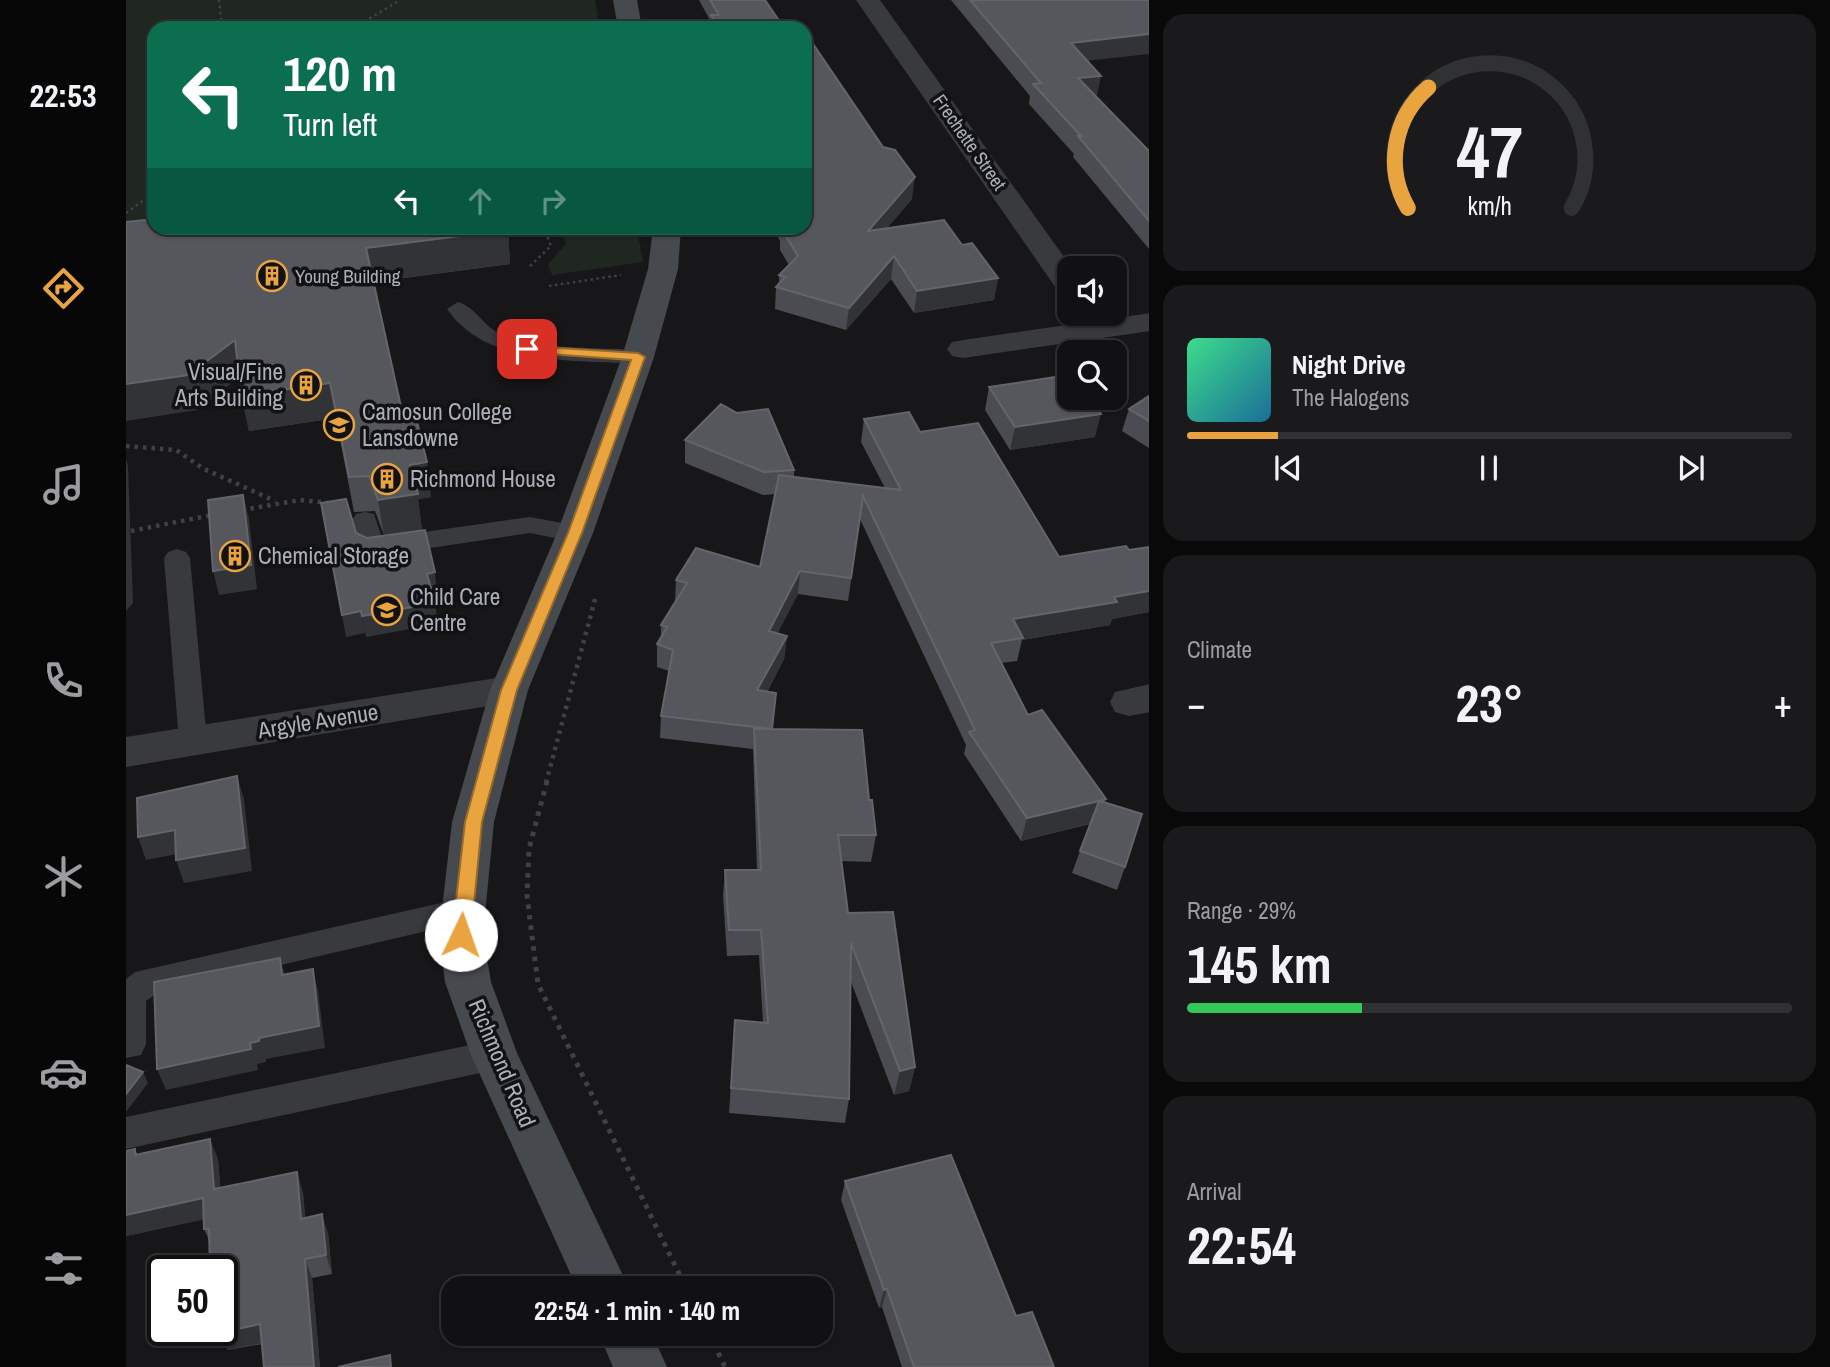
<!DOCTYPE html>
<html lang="en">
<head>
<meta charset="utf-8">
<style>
  body { margin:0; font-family:"Archivo Narrow",sans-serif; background:#1a1a1c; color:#f1f3f6; height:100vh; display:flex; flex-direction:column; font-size:26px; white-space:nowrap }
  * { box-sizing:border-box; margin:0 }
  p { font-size:23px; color:#9c9da0 }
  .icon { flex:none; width:38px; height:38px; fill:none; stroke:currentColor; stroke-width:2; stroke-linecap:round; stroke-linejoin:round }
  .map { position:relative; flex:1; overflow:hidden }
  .panel { display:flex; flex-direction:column; gap:14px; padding:14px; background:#09090a; width:681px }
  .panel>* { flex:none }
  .guide { position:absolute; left:21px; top:21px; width:665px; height:214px; border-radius:21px; box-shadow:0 2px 5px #0004,0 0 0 2px #303133; background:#0b6e4f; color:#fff; overflow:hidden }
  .tools { position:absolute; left:931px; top:256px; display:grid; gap:14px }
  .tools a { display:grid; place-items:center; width:70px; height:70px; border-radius:14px; background:#111113; box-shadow:0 2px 5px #0004,0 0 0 2px #303133; font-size:35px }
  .speed { position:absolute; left:21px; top:1255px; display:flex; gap:14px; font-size:35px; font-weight:700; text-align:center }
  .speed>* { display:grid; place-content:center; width:91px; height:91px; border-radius:50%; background:#111113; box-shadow:0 2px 5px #0004,0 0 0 2px #303133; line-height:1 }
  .speed .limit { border:4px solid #111; border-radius:10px; background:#fff; color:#111 }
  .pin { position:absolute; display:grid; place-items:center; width:60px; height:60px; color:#fff; margin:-30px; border-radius:14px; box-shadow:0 4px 10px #0006 }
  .me { position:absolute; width:77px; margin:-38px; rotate:3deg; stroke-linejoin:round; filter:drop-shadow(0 0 5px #0008) }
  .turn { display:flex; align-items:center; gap:24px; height:147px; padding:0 21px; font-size:32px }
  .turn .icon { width:91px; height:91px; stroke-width:2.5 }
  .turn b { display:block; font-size:49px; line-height:60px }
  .lanes { display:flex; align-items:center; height:66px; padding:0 21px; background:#0003; justify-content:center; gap:35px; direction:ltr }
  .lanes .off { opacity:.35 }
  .big { font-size:52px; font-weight:800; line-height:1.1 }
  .panel .tile { flex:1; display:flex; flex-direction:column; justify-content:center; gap:10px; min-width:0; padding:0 24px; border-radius:21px; background:#1a1a1c }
  .panel .dial { align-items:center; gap:0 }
  .dial svg { height:182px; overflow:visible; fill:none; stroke:#303133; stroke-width:7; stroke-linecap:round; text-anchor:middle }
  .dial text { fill:#f1f3f6; stroke:none }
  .song { display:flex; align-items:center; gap:21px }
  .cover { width:84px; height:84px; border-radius:10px; background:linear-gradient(135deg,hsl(150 70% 55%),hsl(200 70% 35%)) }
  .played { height:7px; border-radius:4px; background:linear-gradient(90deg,#eaa43f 15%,#303133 15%) }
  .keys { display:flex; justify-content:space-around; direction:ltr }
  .heat { display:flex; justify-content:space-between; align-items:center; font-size:38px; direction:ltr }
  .charge { height:10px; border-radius:5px; background:linear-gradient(90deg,#34c759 29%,#303133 0) }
  .trip { position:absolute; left:315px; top:1276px; width:392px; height:70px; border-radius:21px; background:#111113; box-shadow:0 2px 5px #0004,0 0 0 2px #303133; font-weight:800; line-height:70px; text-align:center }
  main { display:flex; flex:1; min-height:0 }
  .dock { display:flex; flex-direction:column; width:126px; justify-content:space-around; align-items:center; background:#070708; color:#9c9da0 }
  .dock .icon { width:49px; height:49px }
  .dock .active { color:#eaa43f }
  .dock b { font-size:32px; color:#f1f3f6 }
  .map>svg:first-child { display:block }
  .green { fill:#1f2720 }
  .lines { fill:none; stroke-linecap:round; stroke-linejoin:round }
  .path-far2 { stroke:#3e4145; stroke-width:2.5; stroke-dasharray:2.5 3.5; stroke-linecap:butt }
  .path-far1 { stroke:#3e4145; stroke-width:4.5; stroke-dasharray:3.5 5; stroke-linecap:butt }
  .path { stroke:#3e4145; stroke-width:5; stroke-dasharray:4.5 6; stroke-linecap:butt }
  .service { fill:#383a3e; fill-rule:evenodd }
  .minor { fill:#383a3e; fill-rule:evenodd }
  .secondary { fill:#46494e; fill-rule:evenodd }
  .wall { fill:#4b4c51 }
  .shaded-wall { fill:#323336 }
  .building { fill:#55575c; stroke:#63656a; stroke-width:2 }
  .route { fill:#eaa43f; stroke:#986b29; stroke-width:2 }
  .labels { text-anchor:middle; stroke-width:7; stroke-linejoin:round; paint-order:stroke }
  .far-street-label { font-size:19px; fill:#aaafb8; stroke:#121214 }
  .far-poi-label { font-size:19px; fill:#aaafb8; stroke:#121214; text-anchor:start }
  .poi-label { font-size:23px; fill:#aaafb8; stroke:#121214; text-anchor:start }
  .street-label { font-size:23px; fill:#aaafb8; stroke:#121214 }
</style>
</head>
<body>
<main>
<nav class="dock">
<b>22:53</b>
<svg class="icon active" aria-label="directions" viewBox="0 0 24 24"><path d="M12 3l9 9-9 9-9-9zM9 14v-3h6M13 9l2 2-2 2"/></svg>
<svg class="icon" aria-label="music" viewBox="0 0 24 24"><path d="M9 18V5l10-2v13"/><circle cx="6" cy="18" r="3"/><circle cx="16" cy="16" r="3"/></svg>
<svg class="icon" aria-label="phone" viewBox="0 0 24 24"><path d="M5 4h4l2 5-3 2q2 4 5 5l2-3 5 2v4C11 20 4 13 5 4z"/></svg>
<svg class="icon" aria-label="climate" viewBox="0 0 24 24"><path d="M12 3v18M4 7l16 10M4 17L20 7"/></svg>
<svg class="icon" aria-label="car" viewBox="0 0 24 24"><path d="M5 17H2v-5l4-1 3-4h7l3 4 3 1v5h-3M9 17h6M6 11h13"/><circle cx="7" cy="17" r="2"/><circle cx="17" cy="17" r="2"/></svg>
<svg class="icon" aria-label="filters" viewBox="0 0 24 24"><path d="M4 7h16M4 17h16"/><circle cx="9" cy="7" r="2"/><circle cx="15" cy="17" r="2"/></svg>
</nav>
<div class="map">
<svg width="1024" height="1367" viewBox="0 0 1024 1367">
  <rect width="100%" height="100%" fill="#171719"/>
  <path class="green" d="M 0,0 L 469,0 L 474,28 L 28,28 L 28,227 L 0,230 Z
    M 433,228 L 511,228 L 517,262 L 426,275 L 422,264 L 440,244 Z"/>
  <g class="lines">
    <path class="path-far2" d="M 93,0 L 96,28
      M 228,28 L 274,0
      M 0,213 L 28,193
      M 404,266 L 425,246 L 418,228
      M 423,286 L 495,275"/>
    <path class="path-far1" d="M 0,446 L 50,450 L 78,469 L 149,501
      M 116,510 L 174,500 L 204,503
      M 5,531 L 86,515
      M 420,783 L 469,599"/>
    <path class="path" d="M 421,781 L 403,849 L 401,896 L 412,984 L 560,1288
      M 583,1334 L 599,1367"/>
    <path class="service" d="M 332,302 C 349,307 356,324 371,332 C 404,351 473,347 512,350 L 523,357 L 512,364 C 449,359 362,368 321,309 Z
      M 239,512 L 248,514 L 256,538 L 404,517 L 458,527 L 462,533 L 458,539 L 449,542 L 404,533 L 245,557 L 236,554 L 226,520 L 230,514 Z
      M 51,549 L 60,552 L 64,558 L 81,741 L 77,749 L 67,752 L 57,749 L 53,741 L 38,558 L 42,552 Z
      M 337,898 L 348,902 L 353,911 L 348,920 L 30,994 L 20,1001 L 20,1044 L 15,1055 L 0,1058 L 0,979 L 9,972 Z
      M 368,1040 L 380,1044 L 385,1055 L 380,1066 L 368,1070 L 0,1149 L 0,1117 Z"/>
    <path class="minor" d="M 730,0 L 754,0 L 946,268 L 943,294 L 932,291 Z
      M 1024,313 L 1024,331 L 837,358 L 826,356 L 821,349 L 826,342 L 837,340 Z
      M 383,676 L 397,680 L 402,690 L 397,700 L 0,767 L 0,737 Z
      M 1024,684 L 1024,712 L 1003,716 L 989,712 L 984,702 L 989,692 Z"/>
    <path class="secondary" d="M 487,0 L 511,0 L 516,28 L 492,28 Z
      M 527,228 L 555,228 L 552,269 L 528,357 L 467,533 L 402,690 L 368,822 L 357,935 L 365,982 L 391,1053 L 503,1288 L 451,1288 L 345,1055 L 319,982 L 313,935 L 326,822 L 364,690 L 431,533 L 496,357 L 522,269 Z
      M 473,1334 L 526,1334 L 541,1367 L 487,1367 Z"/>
  </g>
  <path class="wall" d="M 573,0 L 639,0 L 658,28 L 582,28 L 583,20 L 584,20 Z
    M 825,0 L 1023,0 L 962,61 L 971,96 L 969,96 L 1022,150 L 1023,150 L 1023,249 L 947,157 L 948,154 L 903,104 L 904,96 Z
    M 786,199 L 761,228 L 836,245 L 872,278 L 868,300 L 788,313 L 765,279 L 720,330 L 649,309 L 650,287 L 653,284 L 653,275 L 663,265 L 654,250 L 654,241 L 647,228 L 679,228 Z
    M 0,222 L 382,230 L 384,264 L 248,282 L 277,416 L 305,497 L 292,499 L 296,530 L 258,535 L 249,511 L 228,512 L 210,418 L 123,431 L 113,377 L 71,410 Z
    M 863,387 L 969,437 L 884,450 L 859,410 Z
    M 1023,396 L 1023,448 L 996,431 L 1003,409 Z
    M 738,419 L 794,432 L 933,557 L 1003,550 L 1023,547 L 1023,612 L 986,619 L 984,625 L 896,640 L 891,661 L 875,663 L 902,715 L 980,799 L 979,802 L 999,867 L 991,890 L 946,873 L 964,824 L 895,841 L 838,754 L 840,745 L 734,519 L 722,601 L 672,594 L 651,633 L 661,636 L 658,659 L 641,692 L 646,729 L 743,800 L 750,835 L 745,862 L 715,861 L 722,913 L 789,1067 L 783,1091 L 768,1095 L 724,979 L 723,1099 L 719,1123 L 603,1113 L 609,1020 L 637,1023 L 633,955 L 601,956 L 597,896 L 599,870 L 631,870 L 627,749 L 534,738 L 535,716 L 543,671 L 531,667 L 531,644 L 535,638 L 535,625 L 549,602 L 550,580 L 634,567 L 649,494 L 637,495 L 559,463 L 559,440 L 668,470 L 668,477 L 759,488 L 735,442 Z
    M 9,1149 L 12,1155 L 92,1159 L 94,1187 L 177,1192 L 179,1218 L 202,1233 L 206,1274 L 186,1278 L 194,1367 L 138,1367 L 136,1344 L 102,1350 L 93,1333 L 96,1330 L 83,1240 L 78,1229 L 78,1219 L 0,1236 Z
    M 719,1181 L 890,1316 L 928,1367 L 776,1367 L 756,1307 L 753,1308 L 715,1200 Z"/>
  <path class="shaded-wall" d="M 1023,34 L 1023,54 L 941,63 L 945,43 Z
    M 975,76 L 971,96 L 948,99 L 952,78 Z
    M 789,177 L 786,199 L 739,253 L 742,231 Z
    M 382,230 L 384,264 L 245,282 L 240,248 Z
    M 768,256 L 765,279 L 720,330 L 723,308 Z
    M 872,278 L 868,300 L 788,313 L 791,291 Z
    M 109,340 L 117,374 L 71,410 L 0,421 L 0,384 Z
    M 204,383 L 210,418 L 123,431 L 115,396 Z
    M 975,414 L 969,437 L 884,450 L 889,427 Z
    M 0,459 L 2,466 L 7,603 L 0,611 Z
    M 301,462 L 305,497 L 292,499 L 296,530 L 258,535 L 252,500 L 284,465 Z
    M 117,495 L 123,519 L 131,589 L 93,595 L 87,571 Z
    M 674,571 L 672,594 L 641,654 L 643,631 Z
    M 309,572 L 311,594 L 304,595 L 301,574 Z
    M 1023,591 L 1023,612 L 986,619 L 984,625 L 896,640 L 897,638 L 887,619 L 988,597 Z
    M 309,603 L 312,624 L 240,637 L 236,616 Z
    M 235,611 L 239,633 L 220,637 L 216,615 Z
    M 661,636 L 658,659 L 629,713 L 631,690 Z
    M 111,776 L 118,799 L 126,871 L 58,883 L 50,860 Z
    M 973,801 L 966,823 L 895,841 L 901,818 Z
    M 49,830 L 56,853 L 20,860 L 12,837 Z
    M 154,958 L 160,980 L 156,975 Z
    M 187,969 L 192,991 L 199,1048 L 140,1059 L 140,1062 L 131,1064 L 132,1070 L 40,1090 L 31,1069 L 124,1043 L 133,1038 Z
    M 789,1067 L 783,1091 L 768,1095 L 774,1071 Z
    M 17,1072 L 22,1083 L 0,1112 L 0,1094 Z
    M 84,1139 L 92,1159 L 96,1208 L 88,1189 Z
    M 171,1172 L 177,1192 L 181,1238 L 175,1219 Z
    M 77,1198 L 85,1218 L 0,1236 L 0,1215 Z
    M 196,1214 L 202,1233 L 206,1274 L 200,1255 Z
    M 179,1259 L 186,1278 L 194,1367 L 188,1367 Z
    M 761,1289 L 756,1307 L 753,1308 L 758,1290 Z
    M 134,1324 L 141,1342 L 102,1350 L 93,1333 Z"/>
  <path class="building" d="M 584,0 L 639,0 L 658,28 L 588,28 L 583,20 L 588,20 L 585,15 L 593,15 Z
    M 844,0 L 1023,0 L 1023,34 L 945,43 L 975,76 L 952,78 L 1022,150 L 1023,150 L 1023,221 L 952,136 L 955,136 L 907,84 L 915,83 Z
    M 679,35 L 681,35 L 757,147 L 769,150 L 789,177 L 742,231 L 818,220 L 836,245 L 846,243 L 872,278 L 791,291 L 768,256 L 723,308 L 650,287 L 659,277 L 653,275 L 672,256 L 655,228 L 679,228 Z
    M 28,219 L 28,228 L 381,228 L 382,230 L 240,248 L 277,416 L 289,414 L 301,462 L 284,465 L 292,494 L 252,500 L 243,476 L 223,477 L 204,383 L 115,396 L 109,340 L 62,375 L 0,384 L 0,222 Z
    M 943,375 L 943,397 L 964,397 L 975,414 L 889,427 L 863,387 Z
    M 1023,396 L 1023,421 L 1003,409 Z
    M 595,404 L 611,413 L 642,409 L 668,470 L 638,472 L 559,440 Z
    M 783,412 L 794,432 L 852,423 L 933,557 L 1000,546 L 1003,550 L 1023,547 L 1023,591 L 988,597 L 991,602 L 887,619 L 897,638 L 865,643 L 902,715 L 916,710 L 980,799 L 974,801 L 1016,814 L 999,867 L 954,851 L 973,801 L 901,818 L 843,732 L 849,730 L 737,496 L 725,578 L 674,571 L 643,631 L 661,636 L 631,690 L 650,693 L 646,729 L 535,716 L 547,650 L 531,644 L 541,627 L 535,625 L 561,583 L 550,580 L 570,548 L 634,567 L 653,475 L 775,490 L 738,419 Z
    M 117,495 L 125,565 L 87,571 L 82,500 Z
    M 220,499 L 230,533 L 241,538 L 299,530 L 309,572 L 301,574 L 309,603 L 236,616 L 235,611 L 216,615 L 195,503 Z
    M 628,729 L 736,730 L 743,800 L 746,800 L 750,835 L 712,835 L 722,913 L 767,912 L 789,1067 L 774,1071 L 725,943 L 723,1099 L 605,1088 L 609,1020 L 642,1023 L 635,930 L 603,930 L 599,870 L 635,870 Z
    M 111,776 L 119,848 L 50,860 L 49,830 L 12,837 L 11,798 Z
    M 154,958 L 156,975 L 187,969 L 193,1026 L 133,1038 L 133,1041 L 124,1043 L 125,1049 L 31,1069 L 28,982 Z
    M 0,1065 L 17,1072 L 0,1094 Z
    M 84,1139 L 88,1189 L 171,1172 L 175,1219 L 196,1214 L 200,1255 L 179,1259 L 188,1367 L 138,1367 L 134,1324 L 93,1333 L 93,1330 L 96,1330 L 96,1270 L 84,1270 L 83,1229 L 78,1229 L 77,1198 L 0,1215 L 0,1151 L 9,1149 L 9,1155 Z
    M 825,1155 L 890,1316 L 906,1312 L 928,1367 L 788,1367 L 761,1289 L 758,1290 L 719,1181 Z
    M 264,1355 L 265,1367 L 212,1367 Z"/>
  <path class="route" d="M 401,346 L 512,353 L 519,357 L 456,533 L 391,690 L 356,822 L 345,935 L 335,942 L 326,935 L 339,822 L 375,690 L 442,533 L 505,360 L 396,352 L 394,349 Z"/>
  <defs>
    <g id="building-ring" transform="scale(1.575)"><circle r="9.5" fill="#121214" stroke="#eaa43f" stroke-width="1.5"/><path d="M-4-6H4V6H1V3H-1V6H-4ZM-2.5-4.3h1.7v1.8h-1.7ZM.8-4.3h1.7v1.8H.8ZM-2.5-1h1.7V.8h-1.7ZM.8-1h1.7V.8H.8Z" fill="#eaa43f"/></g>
    <g id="university-ring" transform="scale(1.575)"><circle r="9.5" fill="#121214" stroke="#eaa43f" stroke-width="1.5"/><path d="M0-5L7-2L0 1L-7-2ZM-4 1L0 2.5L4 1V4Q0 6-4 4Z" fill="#eaa43f"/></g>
    <g id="school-ring" transform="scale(1.575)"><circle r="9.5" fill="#121214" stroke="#eaa43f" stroke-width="1.5"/><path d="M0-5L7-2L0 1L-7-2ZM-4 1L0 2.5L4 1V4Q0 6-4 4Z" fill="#eaa43f"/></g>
  </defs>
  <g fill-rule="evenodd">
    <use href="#building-ring" x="146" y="276"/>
    <use href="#building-ring" x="180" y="385"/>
    <use href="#university-ring" x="213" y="425"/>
    <use href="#building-ring" x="261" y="479"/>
    <use href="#building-ring" x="109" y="556"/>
    <use href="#school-ring" x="261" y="610"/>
  </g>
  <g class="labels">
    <g class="far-street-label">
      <text transform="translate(844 142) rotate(55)" y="7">Frechette Street</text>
    </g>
    <g class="far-poi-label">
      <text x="169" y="283">Young Building</text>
    </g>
    <g class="poi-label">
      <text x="157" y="380" text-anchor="end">Visual/Fine<tspan x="157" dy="26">Arts Building</tspan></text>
      <text x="236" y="420">Camosun College<tspan x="236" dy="26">Lansdowne</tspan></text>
      <text x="284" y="487">Richmond House</text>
      <text x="132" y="564">Chemical Storage</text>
      <text x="284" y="605">Child Care<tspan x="284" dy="26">Centre</tspan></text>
    </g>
    <g class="street-label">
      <text transform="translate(192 721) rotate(-9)" y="8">Argyle Avenue</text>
      <text transform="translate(376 1063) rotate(67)" y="8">Richmond Road</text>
    </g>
  </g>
</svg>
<div class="tools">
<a><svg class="icon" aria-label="sound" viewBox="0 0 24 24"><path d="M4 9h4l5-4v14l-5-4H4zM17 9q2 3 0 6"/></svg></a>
<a><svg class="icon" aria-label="search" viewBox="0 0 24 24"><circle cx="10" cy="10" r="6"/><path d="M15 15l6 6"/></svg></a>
</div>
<div class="speed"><div class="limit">50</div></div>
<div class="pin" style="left:401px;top:349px;background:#d93025"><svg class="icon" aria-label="arrive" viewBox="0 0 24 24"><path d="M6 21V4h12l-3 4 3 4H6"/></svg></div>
<svg class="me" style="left:335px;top:935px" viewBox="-20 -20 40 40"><circle r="19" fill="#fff"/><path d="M0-13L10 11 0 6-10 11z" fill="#eaa43f"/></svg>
<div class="trip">22:54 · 1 min · 140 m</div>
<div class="guide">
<div class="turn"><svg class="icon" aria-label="left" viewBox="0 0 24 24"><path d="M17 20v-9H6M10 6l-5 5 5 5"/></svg><div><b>120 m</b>Turn left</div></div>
<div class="lanes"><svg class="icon" aria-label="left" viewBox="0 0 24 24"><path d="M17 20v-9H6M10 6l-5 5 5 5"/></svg><svg class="icon off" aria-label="ahead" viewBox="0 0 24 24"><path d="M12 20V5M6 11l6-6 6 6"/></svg><svg class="icon off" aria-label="right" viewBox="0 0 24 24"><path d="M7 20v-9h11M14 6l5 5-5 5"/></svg></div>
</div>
</div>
<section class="panel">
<div class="tile dial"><svg viewBox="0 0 100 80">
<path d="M14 69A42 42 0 1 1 86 69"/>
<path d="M14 69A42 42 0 0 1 23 16" stroke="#eaa43f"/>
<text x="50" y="56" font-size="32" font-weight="700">47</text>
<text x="50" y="72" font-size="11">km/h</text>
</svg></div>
<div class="tile">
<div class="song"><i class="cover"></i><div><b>Night Drive</b><p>The Halogens</p></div></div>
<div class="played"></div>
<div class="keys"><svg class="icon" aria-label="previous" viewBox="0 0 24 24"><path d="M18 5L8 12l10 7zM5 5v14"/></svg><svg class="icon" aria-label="pause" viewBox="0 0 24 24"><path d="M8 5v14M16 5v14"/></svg><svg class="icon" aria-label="next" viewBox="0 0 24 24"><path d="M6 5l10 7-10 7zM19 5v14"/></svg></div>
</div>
<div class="tile"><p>Climate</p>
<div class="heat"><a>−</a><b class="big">23°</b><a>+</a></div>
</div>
<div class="tile"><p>Range · 29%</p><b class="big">145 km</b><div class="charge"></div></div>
<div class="tile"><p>Arrival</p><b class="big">22:54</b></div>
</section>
</main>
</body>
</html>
